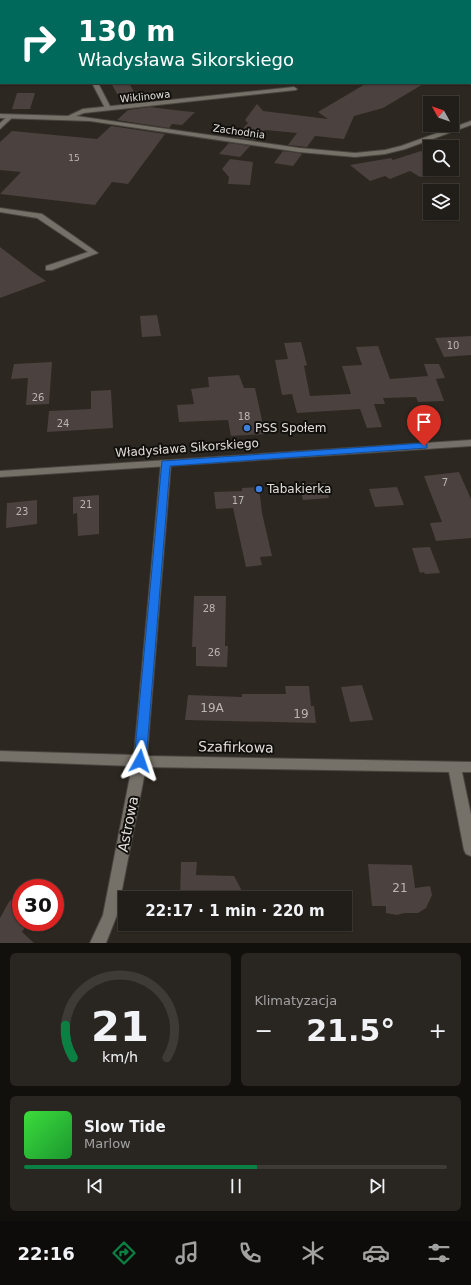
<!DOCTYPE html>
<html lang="pl">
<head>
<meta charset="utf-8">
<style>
  body { margin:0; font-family:"DejaVu Sans",sans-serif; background:#292621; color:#f1f3f6; height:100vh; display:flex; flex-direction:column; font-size:15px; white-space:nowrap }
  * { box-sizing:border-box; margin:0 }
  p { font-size:13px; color:#a2a2a2 }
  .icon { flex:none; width:22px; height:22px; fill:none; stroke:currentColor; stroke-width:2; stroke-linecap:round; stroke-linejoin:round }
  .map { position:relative; height:943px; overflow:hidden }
  .details { display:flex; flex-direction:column; gap:10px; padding:10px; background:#12100d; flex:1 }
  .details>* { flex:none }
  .banner { position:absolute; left:0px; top:0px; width:471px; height:84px; box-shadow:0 1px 3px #0004,0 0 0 1px #3e3b37; background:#00695c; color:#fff; overflow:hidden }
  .needle { width:26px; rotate:310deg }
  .fabs { position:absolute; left:423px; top:96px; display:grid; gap:8px }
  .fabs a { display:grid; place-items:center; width:36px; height:36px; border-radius:0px; background:#211d18; box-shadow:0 1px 3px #0004,0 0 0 1px #3e3b37; font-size:20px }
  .speed { position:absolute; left:12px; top:879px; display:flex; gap:8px; font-size:20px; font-weight:700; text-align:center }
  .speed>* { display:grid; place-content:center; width:52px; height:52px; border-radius:50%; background:#211d18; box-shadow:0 1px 3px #0004,0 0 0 1px #3e3b37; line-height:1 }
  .speed .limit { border:6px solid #d22; background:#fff; color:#111 }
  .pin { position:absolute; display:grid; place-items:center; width:34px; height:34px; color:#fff; margin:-41px -17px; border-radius:50% 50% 50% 0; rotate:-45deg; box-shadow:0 0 4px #0007 }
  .pin .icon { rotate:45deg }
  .me { position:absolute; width:44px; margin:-22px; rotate:5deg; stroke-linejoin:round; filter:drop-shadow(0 0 3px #0008) }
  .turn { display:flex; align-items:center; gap:14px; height:84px; padding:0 12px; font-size:18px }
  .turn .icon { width:52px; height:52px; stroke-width:2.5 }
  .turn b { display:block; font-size:28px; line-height:34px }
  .big { font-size:30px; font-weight:600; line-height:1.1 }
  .details .widget { flex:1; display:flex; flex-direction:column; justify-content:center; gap:6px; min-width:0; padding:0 14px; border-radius:6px; background:#292621 }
  .details .dial { align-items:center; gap:0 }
  .dial svg { height:104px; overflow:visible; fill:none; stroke:#3e3b37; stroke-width:7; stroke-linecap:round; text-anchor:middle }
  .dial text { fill:#f1f3f6; stroke:none }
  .song { display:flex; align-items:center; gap:12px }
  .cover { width:48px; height:48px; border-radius:6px; background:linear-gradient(135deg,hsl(120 70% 55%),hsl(130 70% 35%)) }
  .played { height:4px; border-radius:2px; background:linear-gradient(90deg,#0b8043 55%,#3e3b37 55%) }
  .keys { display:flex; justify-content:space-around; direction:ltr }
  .heat { display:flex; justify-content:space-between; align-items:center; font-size:22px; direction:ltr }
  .details .tiles { flex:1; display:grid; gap:10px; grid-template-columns:1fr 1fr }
  .widget:last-child { grid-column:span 2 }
  .trip { position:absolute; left:118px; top:891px; width:234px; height:40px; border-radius:0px; background:#211d18; box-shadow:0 1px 3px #0004,0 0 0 1px #3e3b37; font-weight:600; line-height:40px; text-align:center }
  .tab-bar { display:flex; height:64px; justify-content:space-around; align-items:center; background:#0d0c0a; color:#a2a2a2 }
  .tab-bar .icon { width:28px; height:28px }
  .tab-bar .on { color:#0b8043 }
  .tab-bar b { font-size:18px; color:#f1f3f6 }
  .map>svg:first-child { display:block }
  .building { fill:#4b413e }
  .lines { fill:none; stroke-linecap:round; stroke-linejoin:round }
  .lane-casing { stroke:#49453f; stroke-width:2 }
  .street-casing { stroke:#49453f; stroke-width:2 }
  .secondary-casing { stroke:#49453f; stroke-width:2 }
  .lane { fill:#767168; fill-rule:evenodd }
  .street { fill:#767168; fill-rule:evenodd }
  .secondary { fill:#767168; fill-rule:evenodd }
  .route { fill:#1a73e8; stroke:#114b97 }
  .shop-dot { fill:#3f7fe0; stroke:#12100d; stroke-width:1.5 }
  .labels { text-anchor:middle; stroke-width:4; stroke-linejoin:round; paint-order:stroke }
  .far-number-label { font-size:9px; fill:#bbb6b2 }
  .far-street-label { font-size:10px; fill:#e0ddd8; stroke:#12100d }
  .number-label { font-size:10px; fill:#bbb6b2 }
  .poi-label { font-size:12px; fill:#e0ddd8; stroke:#12100d; text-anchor:start }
  .street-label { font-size:12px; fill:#e0ddd8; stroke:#12100d }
  .near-number-label { font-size:12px; fill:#bbb6b2 }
  .near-street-label { font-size:14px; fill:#e0ddd8; stroke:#12100d }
</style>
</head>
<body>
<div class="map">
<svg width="471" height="943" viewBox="0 0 471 943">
  <rect width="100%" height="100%" fill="#2c2720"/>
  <path class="building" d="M 111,83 L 129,83 L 137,97 L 120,99 Z
    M 367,83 L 425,83 L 383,108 L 354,116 L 344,139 L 315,136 L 307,147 L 288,145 L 297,133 L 265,130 L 255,140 L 235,137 L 248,123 L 245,120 L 257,104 L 263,111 L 328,119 L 318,112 Z
    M 17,93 L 35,93 L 30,109 L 12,109 Z
    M 150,107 L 182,111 L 195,112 L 182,125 L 172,124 L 169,128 L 117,120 L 128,110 Z
    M 111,126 L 165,134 L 128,184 L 112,182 L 95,205 L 0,194 L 21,172 L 0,170 L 0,142 L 12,131 L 97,139 Z
    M 229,143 L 250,146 L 240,157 L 219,154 Z
    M 283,151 L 299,153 L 302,154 L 293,166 L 274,163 Z
    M 421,151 L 430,156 L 430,169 L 443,169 L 420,177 L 410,171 L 390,179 L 385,176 L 370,181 L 350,165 L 391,158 L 393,160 Z
    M 230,159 L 253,162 L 250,185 L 228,184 L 229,177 L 222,169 Z
    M 0,247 L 33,272 L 46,281 L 0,298 Z
    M 157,315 L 161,336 L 142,337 L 140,316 Z
    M 471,336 L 471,355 L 444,357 L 435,338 Z
    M 301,342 L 307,365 L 304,366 L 310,396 L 351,394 L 342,366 L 362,365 L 356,347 L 378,346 L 390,379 L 428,376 L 424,364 L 439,364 L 445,378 L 436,379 L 444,401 L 418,402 L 416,397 L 383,398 L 385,404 L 374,404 L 382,427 L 367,428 L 360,409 L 297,413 L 292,394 L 282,395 L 275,360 L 288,359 L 284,343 Z
    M 52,362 L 49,404 L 26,405 L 28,378 L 11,379 L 14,364 Z
    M 239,375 L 244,388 L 255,388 L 265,434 L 231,436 L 228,420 L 179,422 L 177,405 L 194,404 L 191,389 L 209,387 L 208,377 Z
    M 111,390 L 113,428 L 47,432 L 49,411 L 91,409 L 91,391 Z
    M 459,472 L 471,499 L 471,538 L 436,541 L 430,523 L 442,522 L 424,476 Z
    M 325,483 L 329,498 L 303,500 L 299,484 Z
    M 259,487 L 262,513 L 272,556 L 260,557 L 262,565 L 246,567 L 233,508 L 216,509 L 214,492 L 242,491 L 242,488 Z
    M 397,487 L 404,505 L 375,507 L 369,489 Z
    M 99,495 L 99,534 L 78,536 L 77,513 L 73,514 L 73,497 Z
    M 37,500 L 37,524 L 6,528 L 7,503 Z
    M 430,547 L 440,573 L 425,574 L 424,572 L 420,573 L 412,548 Z
    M 194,596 L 226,596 L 225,646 L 228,646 L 227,667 L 196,666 L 196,647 L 192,647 Z
    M 362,685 L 373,720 L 350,722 L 341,687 Z
    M 285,686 L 309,686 L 311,706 L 314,706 L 316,723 L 185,720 L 188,695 L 242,697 L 242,694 L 286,694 Z
    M 181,862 L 197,862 L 196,875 L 234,876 L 241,889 L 239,898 L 180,898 Z
    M 368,864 L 412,865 L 415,888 L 430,886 L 432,895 L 426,908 L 418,913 L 404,913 L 397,915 L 386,913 L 386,906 L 372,906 Z
    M 10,900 L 21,904 L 21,922 L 28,922 L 22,932 L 34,943 L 0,943 L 0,918 Z"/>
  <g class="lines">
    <g class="lane-casing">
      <path id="lane" d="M 154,0 L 164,0 L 164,1 L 154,1 Z
        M 470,56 L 471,56 L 471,60 L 470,60 Z
        M 92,83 L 98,83 L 111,108 L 110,109 L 105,108 Z
        M 9,115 L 14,116 L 0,129 L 0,123 Z
        M 0,208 L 42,214 L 98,253 L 52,270 L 46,270 L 46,266 L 88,252 L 37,218 L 0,212 Z"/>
    </g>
    <g class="street-casing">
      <path id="street" d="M 294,87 L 297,89 L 296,90 L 84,113 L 76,116 L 299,148 L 355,153 L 385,150 L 401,146 L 471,121 L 471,125 L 405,149 L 385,154 L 355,157 L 299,152 L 90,121 L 0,118 L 0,114 L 68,116 L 83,109 Z
        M 166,460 L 171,463 L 147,756 L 471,762 L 471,772 L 462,772 L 471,815 L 471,856 L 466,854 L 464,850 L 449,772 L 146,767 L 117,915 L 106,943 L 90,943 L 103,915 L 132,766 L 0,761 L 0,751 L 134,755 L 161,463 Z"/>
    </g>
    <g class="secondary-casing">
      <path id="secondary" d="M 471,440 L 471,446 L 0,477 L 0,471 Z"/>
    </g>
    <use href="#lane" class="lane"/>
    <use href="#street" class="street"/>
    <use href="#secondary" class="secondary"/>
  </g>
  <path class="route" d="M 424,443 L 427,444 L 427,448 L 170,466 L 146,761 L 145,764 L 140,766 L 136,764 L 134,761 L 162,461 Z"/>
  <g class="shop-dot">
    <circle cx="247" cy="428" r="4"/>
    <circle cx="259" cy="489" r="4"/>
  </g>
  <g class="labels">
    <g class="far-number-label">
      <text x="74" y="161">15</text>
    </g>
    <g class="far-street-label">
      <text transform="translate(145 96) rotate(-6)" y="4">Wiklinowa</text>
      <text transform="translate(239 131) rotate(8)" y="4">Zachodnia</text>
    </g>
    <g class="number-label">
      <text x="453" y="349">10</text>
      <text x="38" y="401">26</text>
      <text x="244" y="420">18</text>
      <text x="63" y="427">24</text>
      <text x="445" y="486">7</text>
      <text x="238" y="504">17</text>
      <text x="86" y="508">21</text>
      <text x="22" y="515">23</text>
      <text x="209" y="612">28</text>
      <text x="214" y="656">26</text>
    </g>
    <g class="poi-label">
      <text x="255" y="432">PSS Społem</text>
      <text x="267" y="493">Tabakierka</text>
    </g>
    <g class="street-label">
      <text transform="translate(187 448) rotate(-4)" y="4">Władysława Sikorskiego</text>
    </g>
    <g class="near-number-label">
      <text x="212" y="712">19A</text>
      <text x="301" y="718">19</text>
      <text x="400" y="892">21</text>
    </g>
    <g class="near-street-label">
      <text transform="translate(236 747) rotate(1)" y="5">Szafirkowa</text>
      <text transform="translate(128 824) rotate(-79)" y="5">Astrowa</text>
    </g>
  </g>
</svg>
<div class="fabs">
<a><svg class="needle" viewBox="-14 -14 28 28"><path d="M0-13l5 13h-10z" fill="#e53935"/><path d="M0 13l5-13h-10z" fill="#a2a2a2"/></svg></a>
<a><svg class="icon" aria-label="search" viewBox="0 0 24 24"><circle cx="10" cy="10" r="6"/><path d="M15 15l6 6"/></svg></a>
<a><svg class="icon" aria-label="layers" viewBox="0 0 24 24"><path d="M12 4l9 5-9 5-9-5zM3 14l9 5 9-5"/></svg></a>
</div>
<div class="speed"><div class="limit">30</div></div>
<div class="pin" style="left:424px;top:446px;background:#d93025"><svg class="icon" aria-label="arrive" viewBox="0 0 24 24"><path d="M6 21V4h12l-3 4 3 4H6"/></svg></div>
<svg class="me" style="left:140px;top:761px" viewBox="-20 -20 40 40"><path d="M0-17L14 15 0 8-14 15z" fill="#1a73e8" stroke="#fff" stroke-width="4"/></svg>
<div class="trip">22:17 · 1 min · 220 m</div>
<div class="banner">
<div class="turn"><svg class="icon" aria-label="right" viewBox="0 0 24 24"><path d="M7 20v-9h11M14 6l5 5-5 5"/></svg><div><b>130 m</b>Władysława Sikorskiego</div></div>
</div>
</div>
<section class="details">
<div class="tiles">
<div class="widget dial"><svg viewBox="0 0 100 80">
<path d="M14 69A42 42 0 1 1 86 69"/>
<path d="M14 69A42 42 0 0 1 8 44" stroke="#0b8043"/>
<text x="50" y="56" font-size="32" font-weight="700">21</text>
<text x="50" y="72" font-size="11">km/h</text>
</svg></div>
<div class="widget"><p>Klimatyzacja</p>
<div class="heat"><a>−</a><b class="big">21.5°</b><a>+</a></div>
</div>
<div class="widget">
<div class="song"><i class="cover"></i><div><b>Slow Tide</b><p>Marlow</p></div></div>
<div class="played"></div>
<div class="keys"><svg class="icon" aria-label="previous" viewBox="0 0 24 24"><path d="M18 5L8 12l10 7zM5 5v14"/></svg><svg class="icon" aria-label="pause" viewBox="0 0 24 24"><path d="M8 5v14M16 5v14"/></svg><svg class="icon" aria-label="next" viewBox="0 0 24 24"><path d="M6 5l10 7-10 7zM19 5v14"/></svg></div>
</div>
</div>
</section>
<nav class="tab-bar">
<b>22:16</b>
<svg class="icon on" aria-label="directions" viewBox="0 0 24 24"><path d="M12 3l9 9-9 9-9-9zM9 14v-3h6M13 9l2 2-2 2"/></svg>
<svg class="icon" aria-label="music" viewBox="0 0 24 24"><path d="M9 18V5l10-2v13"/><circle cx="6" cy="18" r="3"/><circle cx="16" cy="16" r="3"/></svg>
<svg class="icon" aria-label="phone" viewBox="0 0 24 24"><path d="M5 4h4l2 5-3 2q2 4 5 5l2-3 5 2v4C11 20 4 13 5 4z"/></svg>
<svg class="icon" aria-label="climate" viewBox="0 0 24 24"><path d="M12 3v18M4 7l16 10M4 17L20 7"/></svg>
<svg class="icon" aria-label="car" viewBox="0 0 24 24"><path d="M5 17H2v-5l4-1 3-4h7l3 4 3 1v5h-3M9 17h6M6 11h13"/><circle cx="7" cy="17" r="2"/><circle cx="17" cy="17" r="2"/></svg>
<svg class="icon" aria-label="filters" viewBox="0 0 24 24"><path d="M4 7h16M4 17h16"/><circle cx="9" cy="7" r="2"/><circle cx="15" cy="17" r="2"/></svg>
</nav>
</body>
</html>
